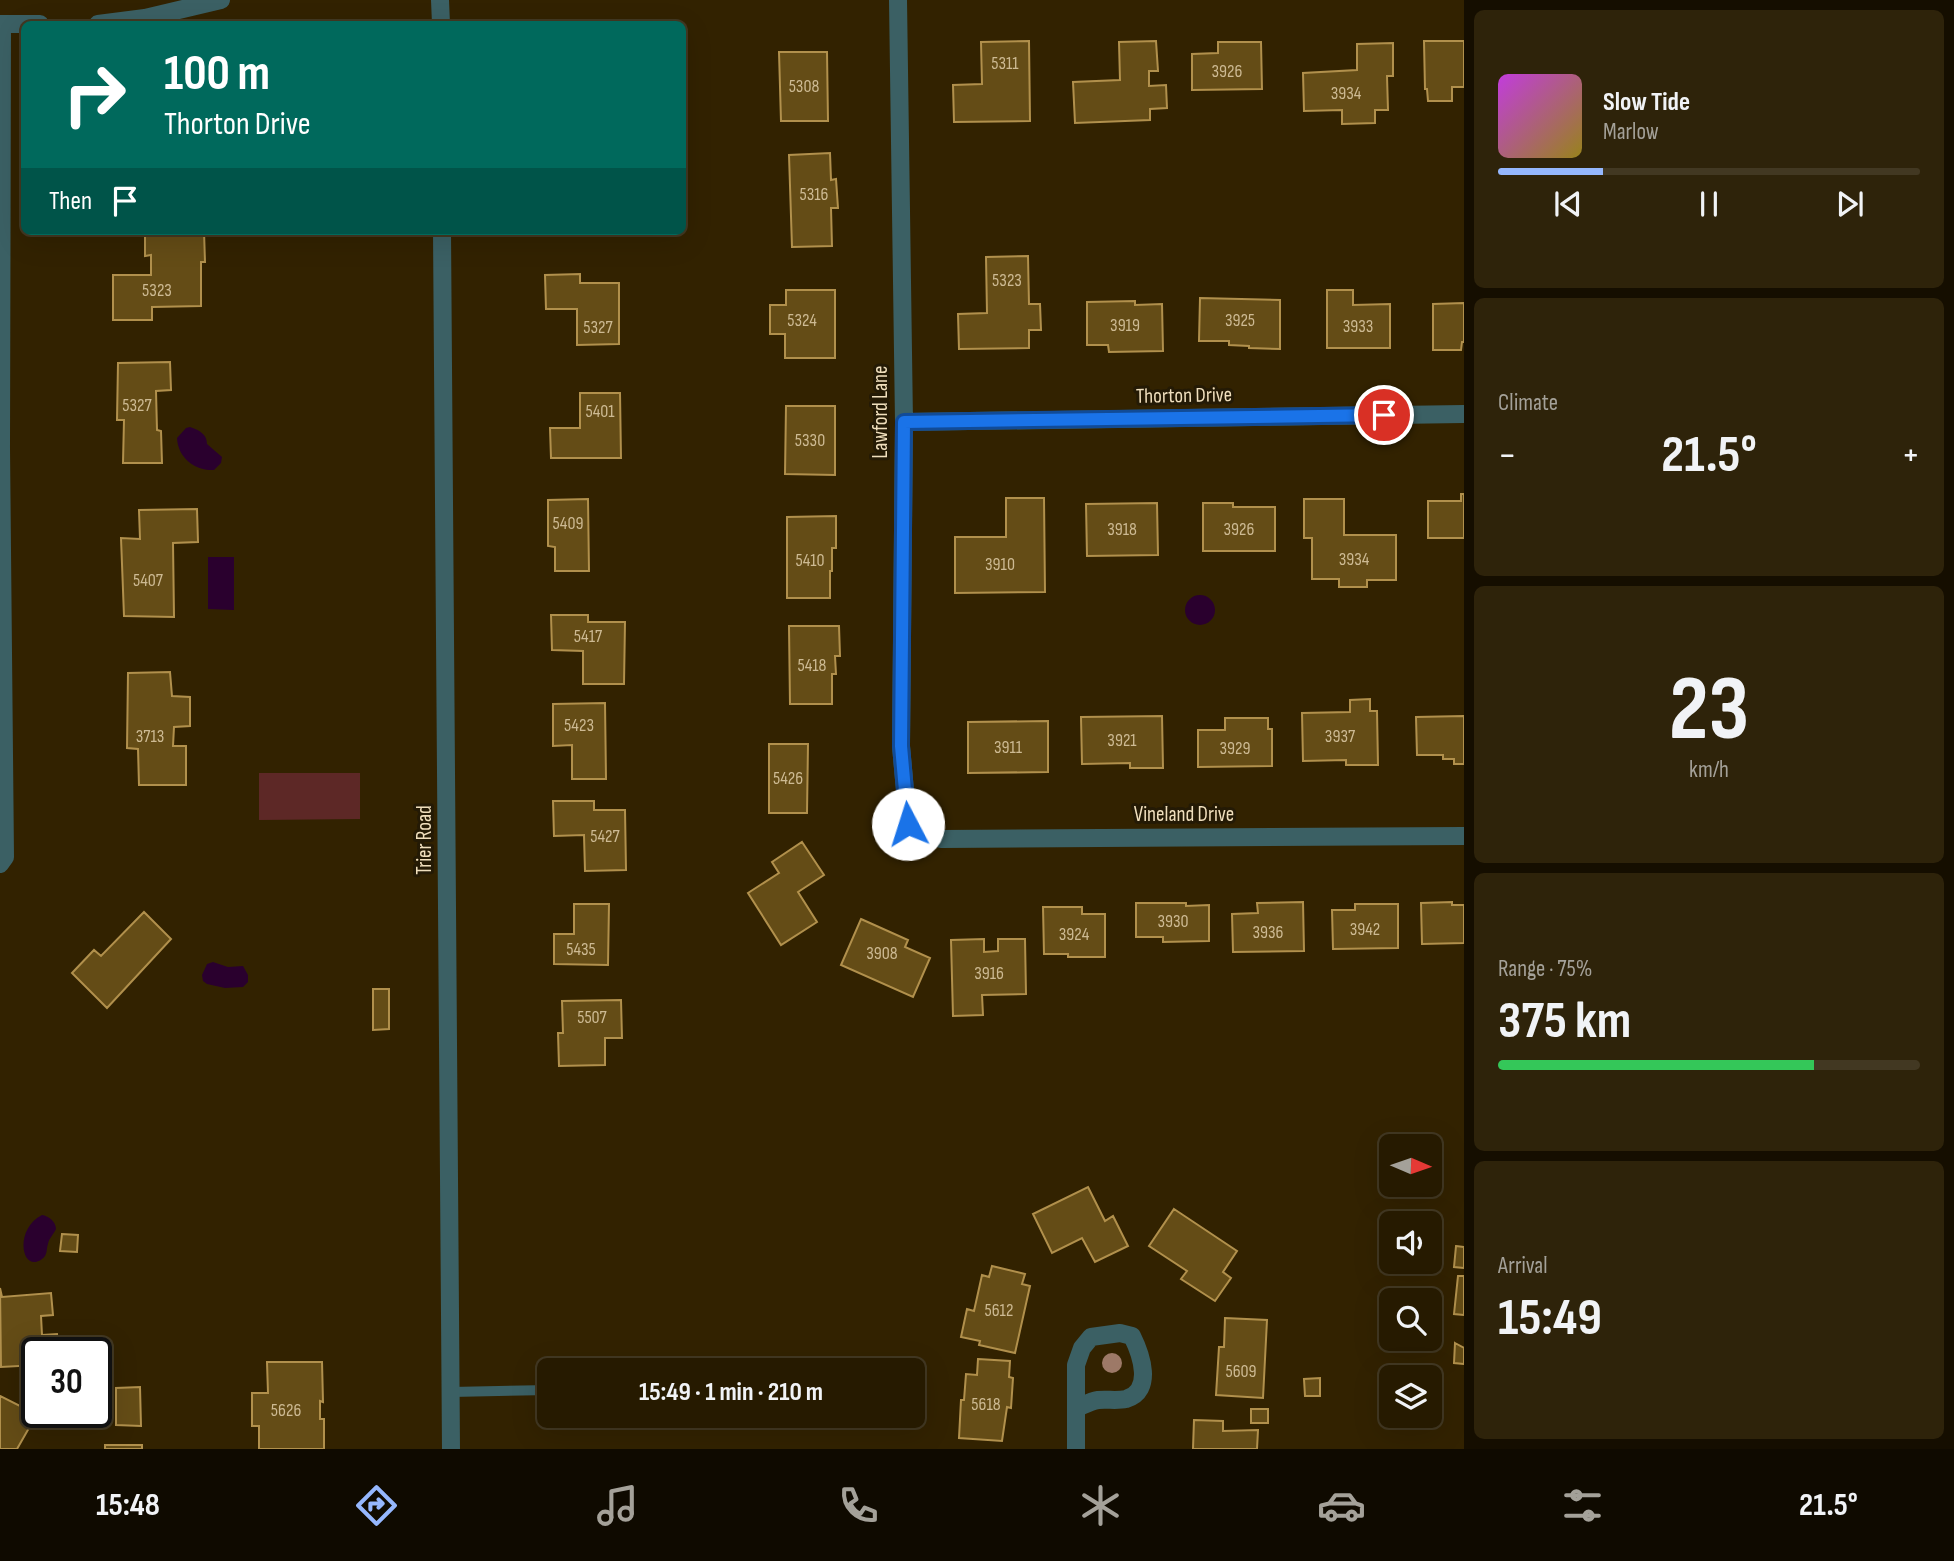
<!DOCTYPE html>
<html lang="en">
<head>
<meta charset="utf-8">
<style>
  body { margin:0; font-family:"Sofia Sans Condensed",sans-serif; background:#2e230a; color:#f1f3f6; height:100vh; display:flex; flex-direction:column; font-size:26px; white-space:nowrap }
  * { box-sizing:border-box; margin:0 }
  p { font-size:23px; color:#a4a199 }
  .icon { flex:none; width:38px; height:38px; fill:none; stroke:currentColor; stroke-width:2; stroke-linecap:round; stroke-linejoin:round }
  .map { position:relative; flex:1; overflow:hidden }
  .side { display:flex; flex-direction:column; gap:10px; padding:10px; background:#150e00; width:490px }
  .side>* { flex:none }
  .guide { position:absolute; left:21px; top:21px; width:665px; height:214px; border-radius:10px; box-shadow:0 7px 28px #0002,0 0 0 2px #423822; background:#00695c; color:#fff; overflow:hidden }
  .needle { width:46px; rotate:92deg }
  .buttons { position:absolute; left:1379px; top:1134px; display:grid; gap:14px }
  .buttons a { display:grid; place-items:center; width:63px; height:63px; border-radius:10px; background:#261a00; box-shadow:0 7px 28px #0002,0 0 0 2px #423822; font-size:35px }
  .speed { position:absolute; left:21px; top:1337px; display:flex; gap:14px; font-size:35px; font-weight:700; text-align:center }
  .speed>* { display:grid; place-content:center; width:91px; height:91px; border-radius:50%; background:#261a00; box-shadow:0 7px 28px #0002,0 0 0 2px #423822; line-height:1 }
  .speed .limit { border:4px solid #111; border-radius:10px; background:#fff; color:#111 }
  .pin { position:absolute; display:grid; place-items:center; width:60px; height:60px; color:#fff; margin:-30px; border:4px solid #fff; border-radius:50%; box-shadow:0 2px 7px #0007 }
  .me { position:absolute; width:77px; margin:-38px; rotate:355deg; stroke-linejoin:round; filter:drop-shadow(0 0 5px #0008) }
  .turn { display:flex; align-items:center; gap:24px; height:147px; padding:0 28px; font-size:32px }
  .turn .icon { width:91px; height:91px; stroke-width:2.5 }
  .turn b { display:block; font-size:49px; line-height:60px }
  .then { display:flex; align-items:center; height:66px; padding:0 28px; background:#0003; gap:14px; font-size:26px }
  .big { font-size:52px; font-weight:700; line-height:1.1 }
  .side .widget { flex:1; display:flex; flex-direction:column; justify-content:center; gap:10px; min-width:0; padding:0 24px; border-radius:10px; background:#2e230a }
  .side .dial { align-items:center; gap:0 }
  .dial b { font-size:91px; line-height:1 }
  .song { display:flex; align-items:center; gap:21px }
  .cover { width:84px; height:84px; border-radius:10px; background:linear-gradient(135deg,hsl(290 70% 55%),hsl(50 70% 35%)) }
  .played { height:7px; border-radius:4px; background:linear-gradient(90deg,#95b7fd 25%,#423822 25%) }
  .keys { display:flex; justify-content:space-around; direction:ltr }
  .heat { display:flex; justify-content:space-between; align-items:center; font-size:38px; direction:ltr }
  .charge { height:10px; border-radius:5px; background:linear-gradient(90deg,#34c759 75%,#423822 0) }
  .trip { position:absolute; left:537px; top:1358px; width:388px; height:70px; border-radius:10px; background:#261a00; box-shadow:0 7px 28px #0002,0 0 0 2px #423822; font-weight:700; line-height:70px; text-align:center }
  .tab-bar { display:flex; height:112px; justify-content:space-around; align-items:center; background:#0f0a00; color:#a4a199 }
  .tab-bar .icon { width:49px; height:49px }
  .tab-bar .active { color:#95b7fd }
  .tab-bar b { font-size:32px; color:#f1f3f6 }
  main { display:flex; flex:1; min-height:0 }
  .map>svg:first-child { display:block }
  .green { fill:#5d2826 }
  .water { fill:#2a002e }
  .building { fill:#644c16; stroke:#b1904c; stroke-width:2 }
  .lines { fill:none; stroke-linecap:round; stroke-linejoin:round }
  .service { stroke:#3b6064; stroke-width:10 }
  .minor { stroke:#3b6064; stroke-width:18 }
  .tertiary { stroke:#3b6064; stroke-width:18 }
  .tree { fill:#9d7967 }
  .route-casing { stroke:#114b97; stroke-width:18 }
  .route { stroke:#1a73e8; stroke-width:12 }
  .labels { text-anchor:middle; stroke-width:6; stroke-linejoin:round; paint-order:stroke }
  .number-label { font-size:18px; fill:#cdba93 }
  .street-label { font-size:21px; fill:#f0dfbd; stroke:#241a05 }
</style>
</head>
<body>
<main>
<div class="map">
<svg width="1464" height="1449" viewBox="0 0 1464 1449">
  <rect width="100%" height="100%" fill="#322200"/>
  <path class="green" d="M 259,773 L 360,773 L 360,819 L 259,820 Z"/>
  <path class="water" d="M 190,427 C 199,430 207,434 207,444 L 222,457 L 221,463 L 214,470 C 195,471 178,458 177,438 L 186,428 Z
    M 208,557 L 234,557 L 234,610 L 208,609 Z
    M1185 610a15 15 0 1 1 30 0a15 15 0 1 1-30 0Z
    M 213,962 L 228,967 L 243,966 L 248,975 L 248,982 L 243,987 L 225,988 L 207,984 L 203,981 L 202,975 L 207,964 Z
    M 42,1215 C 49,1216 56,1222 56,1229 C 54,1234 49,1238 48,1244 C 46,1249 48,1255 42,1259 C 22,1274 13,1230 42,1215 Z"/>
  <path class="building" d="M 1029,41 L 1030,121 L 954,122 L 953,85 L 982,84 L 981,42 Z
    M 1156,41 L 1158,71 L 1149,71 L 1149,86 L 1166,85 L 1167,108 L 1150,109 L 1150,120 L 1075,123 L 1073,82 L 1120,80 L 1119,42 Z
    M 1424,41 L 1464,41 L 1464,87 L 1452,87 L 1452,101 L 1428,101 L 1427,89 L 1425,89 Z
    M 1218,42 L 1261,42 L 1262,89 L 1192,90 L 1192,54 L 1218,53 Z
    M 1393,43 L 1393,76 L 1387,76 L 1388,110 L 1375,110 L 1375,123 L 1342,124 L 1342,110 L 1304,111 L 1303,73 L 1357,70 L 1357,44 Z
    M 779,52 L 827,52 L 828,121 L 781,121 Z
    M 830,153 L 831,180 L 836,179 L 838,208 L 831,208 L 832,246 L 792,247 L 789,155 Z
    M 145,231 L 204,231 L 205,262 L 201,262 L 201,306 L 152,307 L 152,320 L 113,320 L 113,275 L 151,275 L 151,255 L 145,256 Z
    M 544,231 L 594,231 L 594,233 L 544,234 Z
    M 1028,256 L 1029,304 L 1040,304 L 1041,330 L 1029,330 L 1029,348 L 959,349 L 958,314 L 987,313 L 986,257 Z
    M 580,274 L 580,283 L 619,283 L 619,344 L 577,345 L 577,309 L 546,309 L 545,275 Z
    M 786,290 L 835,290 L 835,358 L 785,358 L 785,334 L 770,334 L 770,305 L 786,305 Z
    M 1327,290 L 1353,290 L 1353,305 L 1390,304 L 1390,348 L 1327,348 Z
    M 1200,298 L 1280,300 L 1280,349 L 1249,348 L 1249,346 L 1229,345 L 1229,341 L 1199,341 Z
    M 1135,301 L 1135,305 L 1162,304 L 1163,351 L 1109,352 L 1108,345 L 1087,345 L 1087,302 Z
    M 1464,303 L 1464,342 L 1462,342 L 1461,350 L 1433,350 L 1433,304 Z
    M 170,362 L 171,390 L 156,391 L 157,430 L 161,431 L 162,463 L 123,463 L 124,420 L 117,420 L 118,363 Z
    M 580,393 L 620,393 L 621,458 L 551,458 L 550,428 L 580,428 Z
    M 786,406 L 835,406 L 835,475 L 785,474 Z
    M 1461,494 L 1464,494 L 1464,538 L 1428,538 L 1428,501 L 1461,501 Z
    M 1006,498 L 1044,498 L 1045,592 L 955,593 L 955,537 L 1006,537 Z
    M 588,499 L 589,571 L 555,571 L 555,547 L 548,546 L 548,500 Z
    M 1304,499 L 1344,499 L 1344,535 L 1396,535 L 1396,580 L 1367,580 L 1367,587 L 1339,587 L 1339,579 L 1312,579 L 1312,538 L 1304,538 Z
    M 1157,503 L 1158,555 L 1087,556 L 1086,504 Z
    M 1203,503 L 1233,503 L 1233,507 L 1275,507 L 1275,551 L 1203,551 Z
    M 197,509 L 198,542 L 173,543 L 174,617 L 124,616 L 121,538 L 140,539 L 139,510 Z
    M 836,516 L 836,548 L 832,548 L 832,571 L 830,571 L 830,598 L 787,598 L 787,517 Z
    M 551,615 L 588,615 L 588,622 L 625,622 L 624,684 L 583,684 L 583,651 L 552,650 Z
    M 789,626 L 839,626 L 840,656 L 835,656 L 836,674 L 832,674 L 832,704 L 790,704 Z
    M 170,672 L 172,696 L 190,697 L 190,726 L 174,727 L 173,746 L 186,746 L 186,785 L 139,785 L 138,749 L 127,748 L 128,673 Z
    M 1370,699 L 1370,711 L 1377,711 L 1378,765 L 1346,765 L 1346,760 L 1303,761 L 1302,713 L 1350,712 L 1350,700 Z
    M 605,703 L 606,779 L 572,779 L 572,745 L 553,746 L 553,704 Z
    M 1162,716 L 1163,768 L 1130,768 L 1130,763 L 1082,764 L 1081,717 Z
    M 1464,716 L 1464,764 L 1454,764 L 1454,759 L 1443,759 L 1443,755 L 1417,755 L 1416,717 Z
    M 1225,718 L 1268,718 L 1268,729 L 1272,729 L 1272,766 L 1198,767 L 1198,730 L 1225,730 Z
    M 1048,721 L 1048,772 L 968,773 L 968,722 Z
    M 769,744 L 808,744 L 807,813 L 769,813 Z
    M 553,801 L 594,801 L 594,810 L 625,810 L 626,870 L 585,871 L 584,835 L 554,836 Z
    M 802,842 L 824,875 L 798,892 L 817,922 L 781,945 L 748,893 L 779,873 L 772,862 Z
    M 1303,902 L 1304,951 L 1233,952 L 1232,914 L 1258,913 L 1257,903 Z
    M 1452,902 L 1452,905 L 1464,905 L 1464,943 L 1422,944 L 1421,903 Z
    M 1136,903 L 1186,903 L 1186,906 L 1209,905 L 1209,941 L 1163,942 L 1163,937 L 1136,937 Z
    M 574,904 L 609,904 L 608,965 L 554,964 L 554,934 L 574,934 Z
    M 1355,904 L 1398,904 L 1398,948 L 1333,949 L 1332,910 L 1355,910 Z
    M 1043,907 L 1082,907 L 1082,914 L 1105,914 L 1105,957 L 1068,957 L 1068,954 L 1044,954 Z
    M 144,912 L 171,939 L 107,1008 L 72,973 L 94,950 L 101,956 Z
    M 861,919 L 908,940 L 905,947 L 930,958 L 913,997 L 841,965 Z
    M 984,939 L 984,952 L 998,951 L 998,939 L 1025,939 L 1026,994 L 982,995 L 983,1015 L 953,1016 L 951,940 Z
    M 373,989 L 389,989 L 389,1029 L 373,1030 Z
    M 621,1000 L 622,1038 L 605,1038 L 605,1065 L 559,1066 L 558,1033 L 563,1033 L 562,1001 Z
    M 1088,1187 L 1105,1221 L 1113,1216 L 1128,1246 L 1095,1262 L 1082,1238 L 1052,1253 L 1033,1214 Z
    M 1174,1209 L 1237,1251 L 1223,1272 L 1231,1278 L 1215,1301 L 1181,1279 L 1187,1271 L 1149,1246 Z
    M 62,1234 L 78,1235 L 77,1252 L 60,1251 Z
    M 1456,1246 L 1464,1247 L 1464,1268 L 1454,1267 Z
    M 992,1266 L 1025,1274 L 1022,1284 L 1030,1286 L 1015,1353 L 979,1345 L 980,1341 L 961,1337 L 967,1309 L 974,1311 L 982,1275 L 989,1277 Z
    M 1458,1276 L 1464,1276 L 1464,1315 L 1454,1314 Z
    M 0,1288 L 2,1297 L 51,1293 L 53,1315 L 41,1316 L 42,1335 L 57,1334 L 59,1353 L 37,1353 L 37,1365 L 1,1367 Z
    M 1225,1318 L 1267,1320 L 1263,1398 L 1216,1395 L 1219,1347 L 1224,1347 Z
    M 1455,1343 L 1464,1348 L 1464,1364 L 1454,1363 Z
    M 978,1359 L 1010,1361 L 1009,1377 L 1013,1378 L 1011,1408 L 1007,1407 L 1002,1441 L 959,1438 L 961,1400 L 964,1400 L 966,1374 L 977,1375 Z
    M 267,1362 L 322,1362 L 323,1402 L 320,1401 L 320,1419 L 324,1419 L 324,1449 L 259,1449 L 259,1426 L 252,1426 L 252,1393 L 268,1393 Z
    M 1320,1378 L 1320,1396 L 1305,1396 L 1304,1379 Z
    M 140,1387 L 141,1426 L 116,1425 L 116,1388 Z
    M 0,1396 L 30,1411 L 24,1424 L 29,1428 L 17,1449 L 0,1449 Z
    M 1251,1409 L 1268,1409 L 1268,1423 L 1251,1423 Z
    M 1194,1420 L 1223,1421 L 1223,1431 L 1258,1430 L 1257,1449 L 1193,1449 Z
    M 105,1445 L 142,1445 L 142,1449 L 105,1449 Z"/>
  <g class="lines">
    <path class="service" d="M 451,1392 L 550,1390"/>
    <path class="minor" d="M 898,0 L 904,422 L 901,746 L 908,824 L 941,839 L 1464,836
      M 0,24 L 40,24
      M 98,24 L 145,18 L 221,0
      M 904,422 L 1464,414
      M 0,864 L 5,857 L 1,448 L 2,24
      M 1076,1449 L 1076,1365 L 1082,1348 L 1091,1337 L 1120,1333 L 1132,1336 C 1141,1354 1154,1391 1126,1399 C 1117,1401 1107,1399 1098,1400 C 1091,1401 1084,1405 1077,1408"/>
    <path class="tertiary" d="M 440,0 L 441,24
      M 442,231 L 451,1449"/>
  </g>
  <circle class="tree" cx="1112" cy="1363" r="10"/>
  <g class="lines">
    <g class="route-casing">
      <path id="route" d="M 908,824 L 901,746 L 904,422 L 1384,415"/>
    </g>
    <use href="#route" class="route"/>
  </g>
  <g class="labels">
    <g class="number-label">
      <text x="1005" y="69">5311</text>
      <text x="1227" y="77">3926</text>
      <text x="804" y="92">5308</text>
      <text x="1346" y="99">3934</text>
      <text x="814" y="200">5316</text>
      <text x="1007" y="286">5323</text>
      <text x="157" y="296">5323</text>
      <text x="802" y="326">5324</text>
      <text x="1240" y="326">3925</text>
      <text x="1125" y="331">3919</text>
      <text x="1358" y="332">3933</text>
      <text x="598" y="333">5327</text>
      <text x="137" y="411">5327</text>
      <text x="600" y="417">5401</text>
      <text x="810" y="446">5330</text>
      <text x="568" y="529">5409</text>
      <text x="1122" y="535">3918</text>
      <text x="1239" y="535">3926</text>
      <text x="1354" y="565">3934</text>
      <text x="810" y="566">5410</text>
      <text x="1000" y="570">3910</text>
      <text x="148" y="586">5407</text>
      <text x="588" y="642">5417</text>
      <text x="812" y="671">5418</text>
      <text x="579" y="731">5423</text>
      <text x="150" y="742">3713</text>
      <text x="1340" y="742">3937</text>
      <text x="1122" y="746">3921</text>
      <text x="1008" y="753">3911</text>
      <text x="1235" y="754">3929</text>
      <text x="788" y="784">5426</text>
      <text x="605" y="842">5427</text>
      <text x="1173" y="927">3930</text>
      <text x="1365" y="935">3942</text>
      <text x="1268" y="938">3936</text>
      <text x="1074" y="940">3924</text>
      <text x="581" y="955">5435</text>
      <text x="882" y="959">3908</text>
      <text x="989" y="979">3916</text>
      <text x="592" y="1023">5507</text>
      <text x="999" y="1316">5612</text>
      <text x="1241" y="1377">5609</text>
      <text x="986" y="1410">5618</text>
      <text x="286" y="1416">5626</text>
    </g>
    <g class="street-label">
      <text transform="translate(1184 395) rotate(-1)" y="7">Thorton Drive</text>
      <text transform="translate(880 412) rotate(-90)" y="7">Lawford Lane</text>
      <text x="1184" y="821">Vineland Drive</text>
      <text transform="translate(424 840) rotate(-90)" y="7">Trier Road</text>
    </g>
  </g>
</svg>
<div class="buttons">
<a><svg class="needle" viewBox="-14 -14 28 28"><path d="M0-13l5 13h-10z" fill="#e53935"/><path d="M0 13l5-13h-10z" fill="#a4a199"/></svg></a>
<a><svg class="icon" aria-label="sound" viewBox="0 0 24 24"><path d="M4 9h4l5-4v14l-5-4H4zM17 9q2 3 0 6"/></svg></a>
<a><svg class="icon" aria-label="search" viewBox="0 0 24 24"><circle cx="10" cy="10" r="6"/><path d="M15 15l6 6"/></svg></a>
<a><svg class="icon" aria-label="layers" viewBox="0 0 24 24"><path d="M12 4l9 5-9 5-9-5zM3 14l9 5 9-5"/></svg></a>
</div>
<div class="speed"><div class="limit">30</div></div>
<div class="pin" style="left:1384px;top:415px;background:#d93025"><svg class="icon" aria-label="arrive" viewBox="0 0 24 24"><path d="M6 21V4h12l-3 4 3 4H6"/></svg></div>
<svg class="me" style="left:908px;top:824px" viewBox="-20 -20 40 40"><circle r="19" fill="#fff"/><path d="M0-13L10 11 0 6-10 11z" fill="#1a73e8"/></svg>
<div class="trip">15:49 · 1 min · 210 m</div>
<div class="guide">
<div class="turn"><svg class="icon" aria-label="right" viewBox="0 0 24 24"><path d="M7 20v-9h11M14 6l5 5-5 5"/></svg><div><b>100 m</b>Thorton Drive</div></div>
<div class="then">Then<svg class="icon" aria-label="arrive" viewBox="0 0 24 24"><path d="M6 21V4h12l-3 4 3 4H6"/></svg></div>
</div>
</div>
<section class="side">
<div class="widget">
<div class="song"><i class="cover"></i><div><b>Slow Tide</b><p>Marlow</p></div></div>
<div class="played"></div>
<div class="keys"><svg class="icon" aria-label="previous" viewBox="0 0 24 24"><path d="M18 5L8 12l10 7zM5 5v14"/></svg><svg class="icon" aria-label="pause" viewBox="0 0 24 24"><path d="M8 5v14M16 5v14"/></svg><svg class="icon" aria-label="next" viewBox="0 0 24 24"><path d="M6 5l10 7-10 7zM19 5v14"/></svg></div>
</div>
<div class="widget"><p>Climate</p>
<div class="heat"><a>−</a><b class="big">21.5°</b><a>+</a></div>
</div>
<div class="widget dial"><b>23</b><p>km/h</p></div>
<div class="widget"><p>Range · 75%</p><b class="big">375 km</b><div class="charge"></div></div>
<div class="widget"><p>Arrival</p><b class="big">15:49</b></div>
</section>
</main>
<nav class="tab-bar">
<b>15:48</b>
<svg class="icon active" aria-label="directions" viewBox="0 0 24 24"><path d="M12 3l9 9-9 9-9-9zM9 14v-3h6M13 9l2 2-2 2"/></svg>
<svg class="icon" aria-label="music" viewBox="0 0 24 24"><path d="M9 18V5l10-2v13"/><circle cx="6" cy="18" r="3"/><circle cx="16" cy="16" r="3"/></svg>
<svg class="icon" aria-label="phone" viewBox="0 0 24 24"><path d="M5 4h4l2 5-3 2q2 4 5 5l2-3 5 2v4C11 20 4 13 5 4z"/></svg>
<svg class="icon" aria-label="climate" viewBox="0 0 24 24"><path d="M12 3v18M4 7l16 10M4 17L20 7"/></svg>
<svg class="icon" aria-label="car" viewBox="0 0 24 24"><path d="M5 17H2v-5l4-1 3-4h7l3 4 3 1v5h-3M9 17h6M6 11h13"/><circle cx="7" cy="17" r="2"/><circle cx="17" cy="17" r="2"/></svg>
<svg class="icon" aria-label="filters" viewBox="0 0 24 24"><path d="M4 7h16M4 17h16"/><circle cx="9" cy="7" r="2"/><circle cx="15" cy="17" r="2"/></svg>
<b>21.5°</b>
</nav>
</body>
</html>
